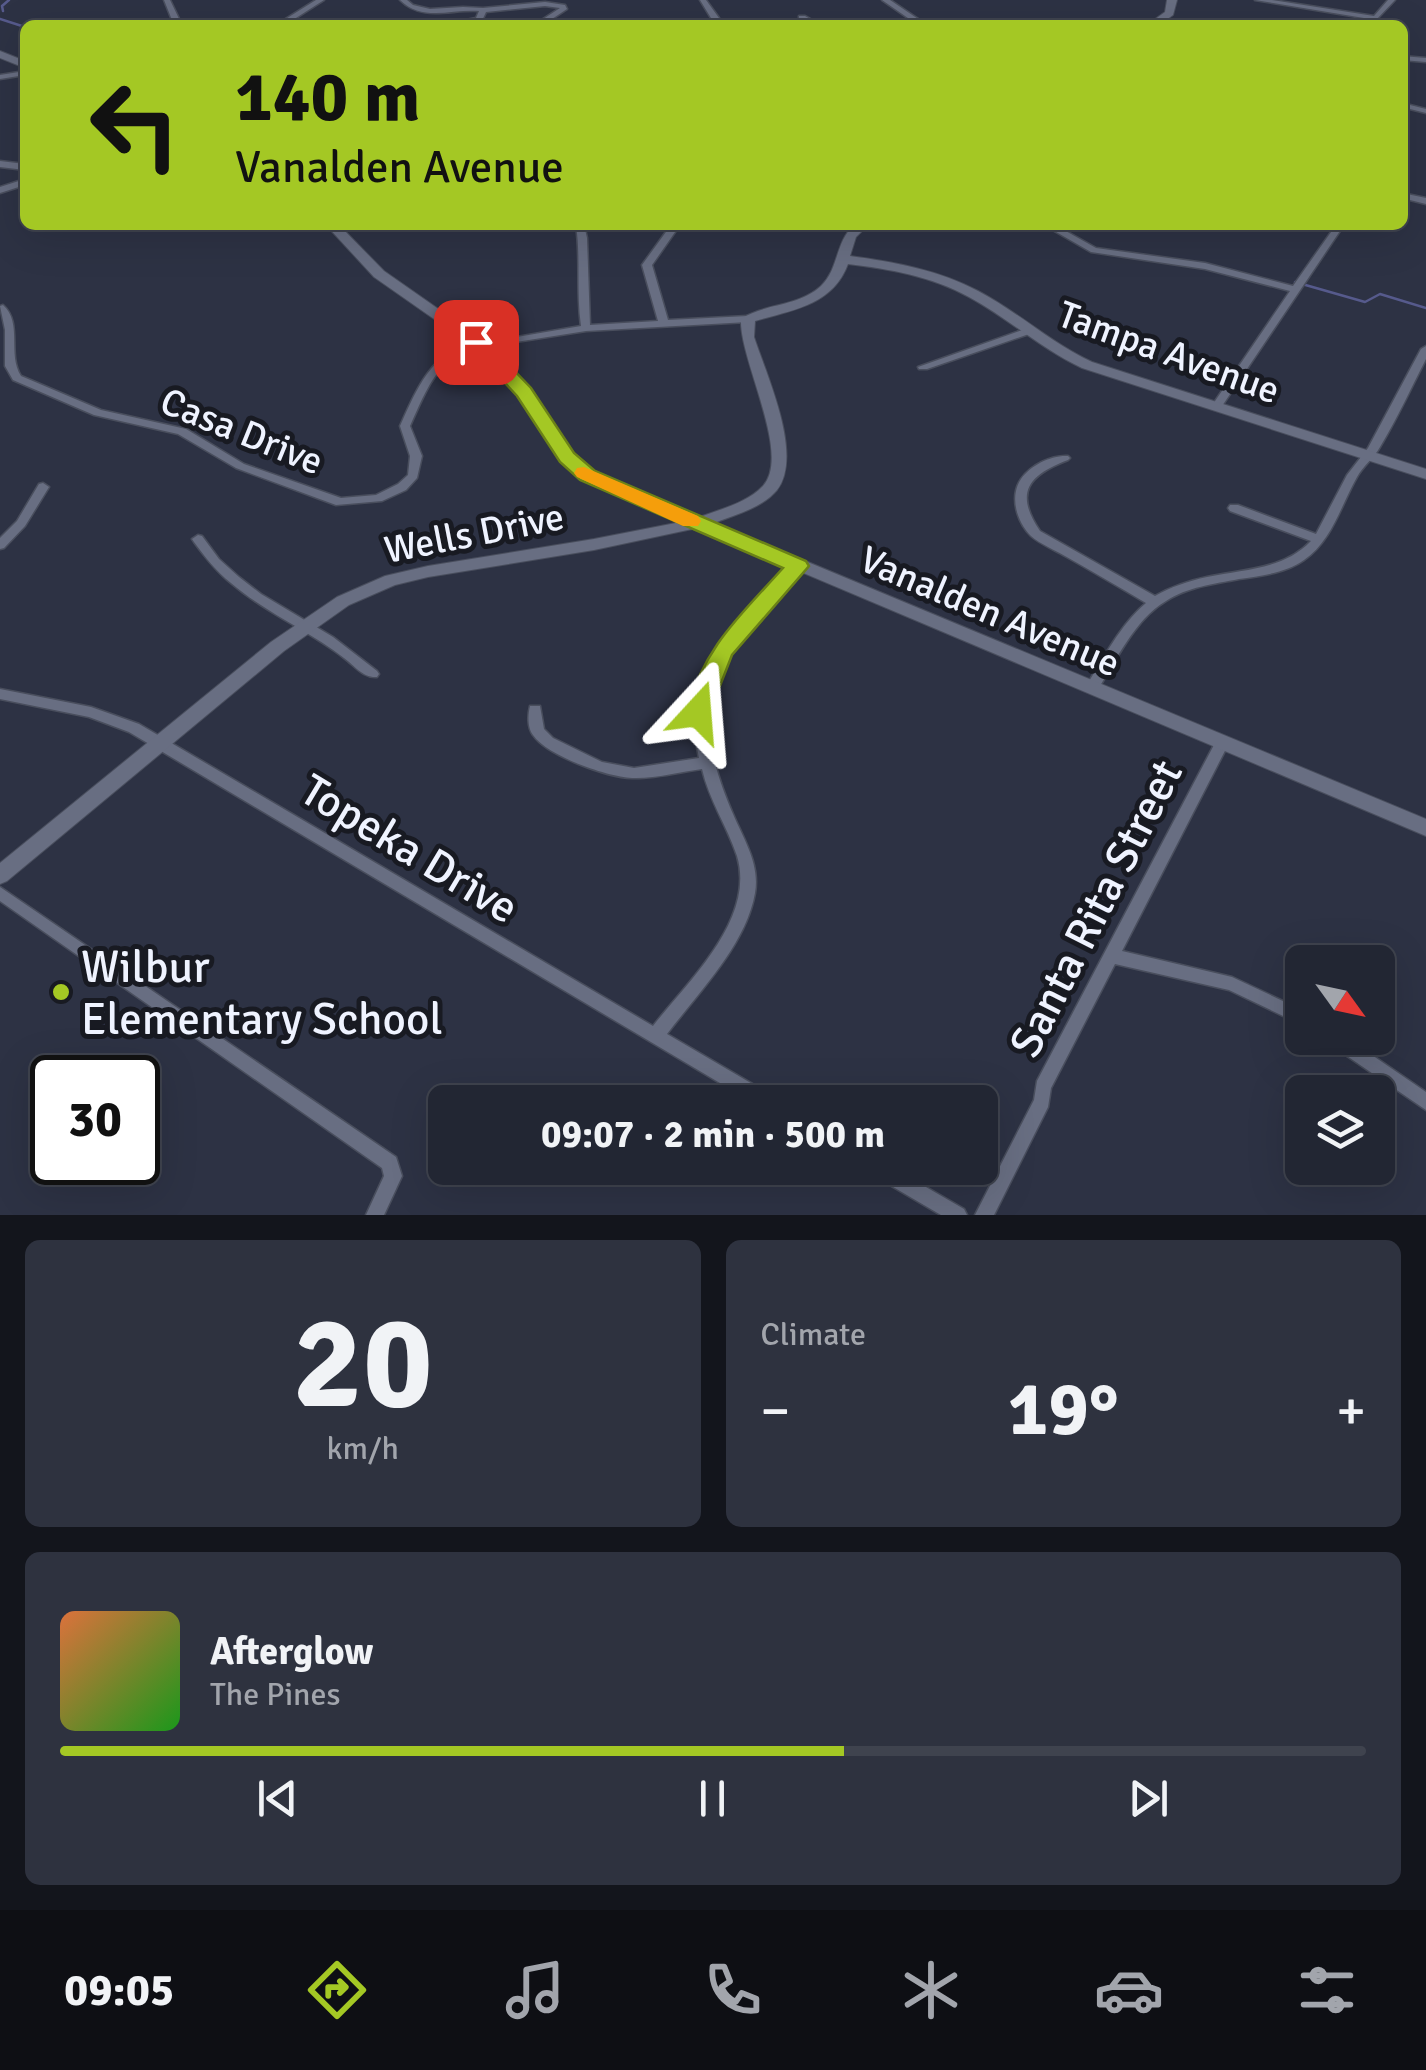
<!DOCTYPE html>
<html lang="en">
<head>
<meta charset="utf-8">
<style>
  body { margin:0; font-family:Signika,sans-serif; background:#2e323f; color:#f1f3f6; height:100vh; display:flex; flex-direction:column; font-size:38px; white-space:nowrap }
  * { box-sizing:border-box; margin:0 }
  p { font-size:32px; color:#a2a5ac }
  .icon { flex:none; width:55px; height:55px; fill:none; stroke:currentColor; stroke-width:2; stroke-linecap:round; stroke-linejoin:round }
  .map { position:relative; height:1215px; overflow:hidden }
  .sheet { display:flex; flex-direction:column; gap:25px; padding:25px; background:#13151c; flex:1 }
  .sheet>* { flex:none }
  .top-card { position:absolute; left:20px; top:20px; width:1388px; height:210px; border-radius:15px; box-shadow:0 10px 40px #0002,0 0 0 2px #3f434e; background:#a4c824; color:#111; overflow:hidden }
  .needle { width:65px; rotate:123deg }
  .controls { position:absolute; left:1285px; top:945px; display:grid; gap:20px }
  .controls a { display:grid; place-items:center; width:110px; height:110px; border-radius:15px; background:#222633; box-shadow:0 10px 40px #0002,0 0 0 2px #3f434e; font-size:50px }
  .speed { position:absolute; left:30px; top:1055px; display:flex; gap:20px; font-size:50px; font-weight:700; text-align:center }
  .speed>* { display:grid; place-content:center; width:130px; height:130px; border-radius:50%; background:#222633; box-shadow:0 10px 40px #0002,0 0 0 2px #3f434e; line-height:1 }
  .speed .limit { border:5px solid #111; border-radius:15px; background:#fff; color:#111 }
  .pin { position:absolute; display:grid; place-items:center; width:85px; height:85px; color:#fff; margin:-42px; border-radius:20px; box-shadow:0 5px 15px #0006 }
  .me { position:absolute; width:110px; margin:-55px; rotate:19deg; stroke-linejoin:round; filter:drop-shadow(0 0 8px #0008) }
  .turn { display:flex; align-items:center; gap:35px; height:210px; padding:0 50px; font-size:45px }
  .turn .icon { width:130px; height:130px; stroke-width:2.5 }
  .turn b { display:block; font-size:70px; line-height:85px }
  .big { font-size:75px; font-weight:700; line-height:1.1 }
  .sheet .card { flex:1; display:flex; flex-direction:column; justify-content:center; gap:15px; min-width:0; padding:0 35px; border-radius:15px; background:#2e323f }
  .sheet .dial { align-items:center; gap:0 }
  .dial b { font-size:130px; line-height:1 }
  .song { display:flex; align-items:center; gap:30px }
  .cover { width:120px; height:120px; border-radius:15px; background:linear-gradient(135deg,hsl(20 70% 55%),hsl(120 70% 35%)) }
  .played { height:10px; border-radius:5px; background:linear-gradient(90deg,#a4c824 60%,#3f434e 60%) }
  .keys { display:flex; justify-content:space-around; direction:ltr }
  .heat { display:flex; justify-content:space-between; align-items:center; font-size:55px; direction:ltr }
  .sheet .tiles { flex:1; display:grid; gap:25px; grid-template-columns:1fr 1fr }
  .card:last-child { grid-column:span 2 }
  .trip { position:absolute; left:428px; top:1085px; width:570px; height:100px; border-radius:15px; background:#222633; box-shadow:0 10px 40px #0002,0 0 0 2px #3f434e; font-weight:700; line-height:100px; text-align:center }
  .tabs { display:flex; height:160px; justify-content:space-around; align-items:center; background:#0e0f14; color:#a2a5ac }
  .tabs .icon { width:70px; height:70px }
  .tabs .current { color:#a4c824 }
  .tabs b { font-size:45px; color:#f1f3f6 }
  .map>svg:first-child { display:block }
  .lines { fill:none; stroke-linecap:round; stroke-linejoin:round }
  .stream { stroke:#565a8c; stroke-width:2.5 }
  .street-casing { stroke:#494e5d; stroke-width:3 }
  .secondary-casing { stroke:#494e5d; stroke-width:2 }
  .street { fill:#686e82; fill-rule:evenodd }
  .secondary { fill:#686e82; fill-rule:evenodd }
  .route { fill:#a4c824; stroke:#6b8217; stroke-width:2.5 }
  .slow { fill:#f59e0b }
  .poi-dot { fill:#a4c824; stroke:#181a22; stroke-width:4 }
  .labels { text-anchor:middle; stroke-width:10; stroke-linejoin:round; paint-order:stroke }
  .street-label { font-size:38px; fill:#eff3ff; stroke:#181a22 }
  .near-street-label { font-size:45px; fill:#eff3ff; stroke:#181a22 }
  .near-poi-label { font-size:45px; fill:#eff3ff; stroke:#181a22; text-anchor:start }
</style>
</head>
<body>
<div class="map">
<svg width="1426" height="1215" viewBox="0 0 1426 1215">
  <rect width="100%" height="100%" fill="#2d3244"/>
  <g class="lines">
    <path class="stream" d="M 3,11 L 2,6 L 9,0
      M 0,19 L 25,27
      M 1295,282 L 1365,302 L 1380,294 L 1426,308"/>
    <g class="street-casing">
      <path id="street" d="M 164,0 L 170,0 L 182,25 L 174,25 Z
        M 316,0 L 324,0 L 285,25 L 276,25 Z
        M 400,0 L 407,0 L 413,5 L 430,9 L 463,7 L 483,8 L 545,2 L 565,5 L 567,9 L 543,25 L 534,25 L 560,8 L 545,6 L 486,12 L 480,25 L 472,25 L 473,23 L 441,25 L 476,18 L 479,11 C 451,9 422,22 400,0 Z
        M 700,0 L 706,0 L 719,18 L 720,25 L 712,25 L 711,18 Z
        M 882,0 L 890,0 L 927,25 L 918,25 Z
        M 1255,0 L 1272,0 L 1374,16 L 1388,0 L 1395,0 L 1376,20 Z
        M 799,16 L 805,16 L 821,25 L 811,25 L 799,20 Z
        M 1402,56 L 1426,58 L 1426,62 L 1402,60 Z
        M 25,71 L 25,75 L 0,79 L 0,75 Z
        M 1402,103 L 1426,109 L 1426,113 L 1402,107 Z
        M 0,161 L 25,164 L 25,170 L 0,167 Z
        M 25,179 L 25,185 L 0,193 L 0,187 Z
        M 1402,193 L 1426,198 L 1426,204 L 1402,198 Z
        M 576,225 L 584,225 L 587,238 L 590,325 L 658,321 L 642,265 L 671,225 L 680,225 L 652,265 L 668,320 L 748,316 L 753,319 L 748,322 L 586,331 L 478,348 L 478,344 L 482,343 L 581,326 C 576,292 581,259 576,225 Z
        M 1044,225 L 1055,225 L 1096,248 L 1205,263 L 1293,286 L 1336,225 L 1344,225 L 1220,409 L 1216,410 L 1211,407 L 1290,291 L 1205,269 L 1091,252 Z
        M 3,305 C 23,323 7,354 21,376 L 101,410 L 186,429 L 244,464 L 341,498 L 376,495 L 398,484 L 408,475 L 410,456 L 400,426 C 418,386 430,357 472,339 L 476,338 L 481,341 C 472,347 462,351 453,357 C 431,374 421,402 410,426 L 422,456 L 417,478 L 406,490 L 382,501 L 336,505 L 236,468 L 178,434 L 94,415 L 13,380 L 5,366 L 5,330 L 0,306 Z
        M 1025,329 L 1029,330 L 1029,334 L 927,369 L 919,369 L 918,367 Z
        M 1426,346 L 1426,359 C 1411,388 1397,419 1380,447 C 1374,458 1363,466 1357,477 C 1341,505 1332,541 1304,560 C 1286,573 1260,576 1239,579 C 1214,584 1187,587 1166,601 C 1134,620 1116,661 1097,691 L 1087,691 L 1085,688 C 1103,659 1120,625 1146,603 C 1119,587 1092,571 1065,556 C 1055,550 1040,544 1031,536 C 1017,522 1009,497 1021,479 C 1031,465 1051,455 1068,456 L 1070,458 L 1068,460 C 1028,475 1014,493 1040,531 L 1155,596 C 1171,587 1188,581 1207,577 C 1244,569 1283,570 1311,541 L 1230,511 L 1228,508 L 1230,505 L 1238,505 L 1316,534 L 1347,475 L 1368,448 L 1421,349 Z
        M 43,483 L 49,487 L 25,526 L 4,548 L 0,549 L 0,538 L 17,521 L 39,484 Z
        M 198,535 L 202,536 L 219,559 L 239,577 L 261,594 L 333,637 L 377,671 L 379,674 L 377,677 C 363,678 355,666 344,658 C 308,630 266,613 231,583 C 216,571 205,557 194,542 L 192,539 Z
        M 798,562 L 802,563 L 804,566 L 802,569 C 718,654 681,694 733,814 C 744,840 760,864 755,893 C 746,945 698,993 667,1034 L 773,1096 L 775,1102 L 752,1102 L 129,732 L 89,717 L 0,699 L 0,689 L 91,707 L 139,724 L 653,1026 C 688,981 756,919 737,856 C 727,826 709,800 702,769 C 680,772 654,779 632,778 C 608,777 547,756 533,735 C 527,727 528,714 530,706 L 540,706 L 544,729 L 553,738 L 602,762 L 634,768 L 699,758 C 680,670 737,620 794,563 Z
        M 1222,738 L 1227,739 L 1229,743 L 1122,951 L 1232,977 L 1302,1010 L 1302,1025 L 1229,990 L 1115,964 L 1051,1088 L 1048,1107 L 994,1215 L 975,1215 L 1034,1100 L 1037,1081 L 1215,743 L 1217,739 Z
        M 0,887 L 396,1157 L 402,1176 L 384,1215 L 366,1215 L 384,1176 L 382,1168 L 0,901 Z
        M 1326,1038 L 1347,1038 L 1426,1092 L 1426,1110 L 1328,1043 Z
        M 868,1168 L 893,1168 L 964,1209 L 967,1215 L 941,1215 L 871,1174 Z"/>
    </g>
    <g class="secondary-casing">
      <path id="secondary" d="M 1167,0 L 1177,0 L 1173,15 L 1159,25 L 1147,25 L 1165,12 Z
        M 0,51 L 25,61 L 25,68 L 0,58 Z
        M 326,225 L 339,225 L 384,271 L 487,343 L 530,390 L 573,455 L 593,473 L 700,517 C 721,509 747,503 763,486 C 792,454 739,360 741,319 C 765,303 798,307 821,286 C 839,269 835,242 854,225 L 868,225 L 856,237 L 850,256 C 894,262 939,270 978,291 C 1018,312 1051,343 1092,362 L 1426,469 L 1426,479 L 1082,368 C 1041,349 1008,318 969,297 C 931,276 889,269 848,264 C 833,305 793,310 755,321 L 754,337 C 766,374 804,455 777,490 C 762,508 735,515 714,523 L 1426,819 L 1426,836 L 697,528 L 594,550 L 428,577 L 395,585 L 349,605 L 284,651 L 7,881 L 0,884 L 0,863 L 271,642 L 337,597 L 385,576 L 428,566 L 594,539 L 681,522 L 581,479 L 561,461 L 519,396 L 477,349 L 374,277 Z"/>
    </g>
    <use href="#street" class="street"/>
    <use href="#secondary" class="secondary"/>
  </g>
  <path class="route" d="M 476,336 L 483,338 L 531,388 L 574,453 L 595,471 L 806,561 L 809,566 L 732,655 L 707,719 L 690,719 L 686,712 C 705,646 738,618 783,568 L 580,480 L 560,462 L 517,396 L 470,345 L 467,342 Z"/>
  <path class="slow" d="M 584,467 L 698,516 L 701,521 L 698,526 L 683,526 L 577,477 L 574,473 L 577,468 Z"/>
  <circle class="poi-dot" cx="61" cy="992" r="10"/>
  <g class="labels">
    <g class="street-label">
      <text transform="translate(1169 352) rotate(20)" y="13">Tampa Avenue</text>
      <text transform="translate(242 431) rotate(22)" y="13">Casa Drive</text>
      <text transform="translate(474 533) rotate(-11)" y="13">Wells Drive</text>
      <text transform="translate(990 611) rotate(23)" y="13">Vanalden Avenue</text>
    </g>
    <g class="near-street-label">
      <text transform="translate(410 848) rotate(31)" y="16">Topeka Drive</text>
      <text transform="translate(1095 908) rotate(-63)" y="16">Santa Rita Street</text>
    </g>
    <g class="near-poi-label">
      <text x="81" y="982">Wilbur<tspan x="81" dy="52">Elementary School</tspan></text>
    </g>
  </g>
</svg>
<div class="controls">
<a><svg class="needle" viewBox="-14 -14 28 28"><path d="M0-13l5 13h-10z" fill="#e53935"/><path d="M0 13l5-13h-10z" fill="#a2a5ac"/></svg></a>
<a><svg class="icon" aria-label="layers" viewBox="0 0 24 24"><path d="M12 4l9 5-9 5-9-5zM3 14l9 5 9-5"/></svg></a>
</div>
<div class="speed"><div class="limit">30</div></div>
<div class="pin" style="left:476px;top:342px;background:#d93025"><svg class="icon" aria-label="arrive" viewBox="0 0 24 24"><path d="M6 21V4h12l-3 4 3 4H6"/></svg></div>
<svg class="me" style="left:698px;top:712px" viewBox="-20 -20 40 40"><path d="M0-17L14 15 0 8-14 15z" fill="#a4c824" stroke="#fff" stroke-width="4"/></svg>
<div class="trip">09:07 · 2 min · 500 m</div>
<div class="top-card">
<div class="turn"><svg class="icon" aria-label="left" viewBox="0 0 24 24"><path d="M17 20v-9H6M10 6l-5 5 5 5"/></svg><div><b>140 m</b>Vanalden Avenue</div></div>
</div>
</div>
<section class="sheet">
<div class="tiles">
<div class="card dial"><b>20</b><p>km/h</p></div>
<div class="card"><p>Climate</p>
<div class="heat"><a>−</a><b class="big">19°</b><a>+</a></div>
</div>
<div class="card">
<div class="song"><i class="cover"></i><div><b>Afterglow</b><p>The Pines</p></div></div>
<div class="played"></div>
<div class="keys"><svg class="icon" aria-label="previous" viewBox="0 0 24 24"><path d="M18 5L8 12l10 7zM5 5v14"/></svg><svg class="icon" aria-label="pause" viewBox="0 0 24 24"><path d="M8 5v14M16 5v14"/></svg><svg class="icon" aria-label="next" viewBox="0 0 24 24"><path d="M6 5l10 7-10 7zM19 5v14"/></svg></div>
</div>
</div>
</section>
<nav class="tabs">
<b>09:05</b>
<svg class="icon current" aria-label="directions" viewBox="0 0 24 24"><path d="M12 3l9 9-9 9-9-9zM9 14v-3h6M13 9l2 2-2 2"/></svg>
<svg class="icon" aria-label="music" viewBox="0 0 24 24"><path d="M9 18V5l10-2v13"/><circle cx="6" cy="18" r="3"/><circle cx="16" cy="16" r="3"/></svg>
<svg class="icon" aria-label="phone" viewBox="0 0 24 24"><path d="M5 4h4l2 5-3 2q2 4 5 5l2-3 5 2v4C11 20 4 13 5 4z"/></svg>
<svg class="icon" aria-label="climate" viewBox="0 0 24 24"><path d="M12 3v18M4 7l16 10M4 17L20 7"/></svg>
<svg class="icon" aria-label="car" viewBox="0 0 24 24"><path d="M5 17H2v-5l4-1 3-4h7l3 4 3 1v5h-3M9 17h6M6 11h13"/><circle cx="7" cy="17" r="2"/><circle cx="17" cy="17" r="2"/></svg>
<svg class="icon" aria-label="filters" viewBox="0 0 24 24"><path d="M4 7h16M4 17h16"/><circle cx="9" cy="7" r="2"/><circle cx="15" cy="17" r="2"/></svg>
</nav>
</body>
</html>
